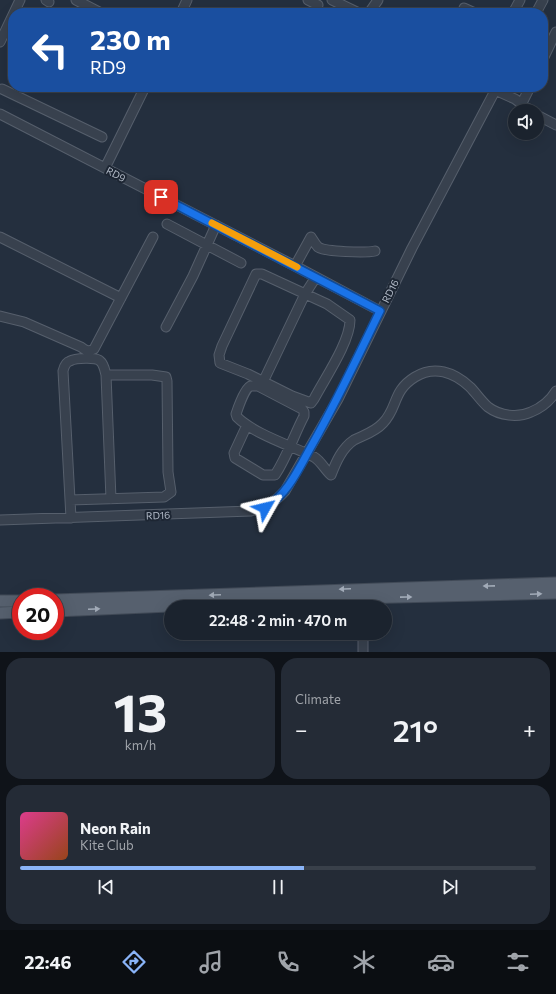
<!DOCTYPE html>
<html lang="en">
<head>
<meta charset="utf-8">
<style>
  body { margin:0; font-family:Commissioner,sans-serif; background:#242b36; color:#f1f3f6; height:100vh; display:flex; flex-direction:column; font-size:15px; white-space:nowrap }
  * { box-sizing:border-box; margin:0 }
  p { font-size:13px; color:#a0a4aa }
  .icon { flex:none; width:22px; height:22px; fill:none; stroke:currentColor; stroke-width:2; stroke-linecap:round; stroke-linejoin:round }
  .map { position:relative; height:652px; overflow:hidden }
  .drawer { display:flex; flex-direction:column; gap:6px; padding:6px; background:#0f1319; flex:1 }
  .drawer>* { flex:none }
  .banner { position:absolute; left:8px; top:8px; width:540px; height:84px; border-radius:16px; box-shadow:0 4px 16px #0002,0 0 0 1px #39404a; background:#1a4fa0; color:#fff; overflow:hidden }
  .controls { position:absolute; left:508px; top:104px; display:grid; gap:8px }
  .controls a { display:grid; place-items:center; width:36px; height:36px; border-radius:50%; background:#1b232e; box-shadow:0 4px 16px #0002,0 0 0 1px #39404a; font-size:20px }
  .speed { position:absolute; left:12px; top:588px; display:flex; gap:8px; font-size:20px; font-weight:700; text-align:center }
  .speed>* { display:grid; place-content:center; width:52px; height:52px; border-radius:50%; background:#1b232e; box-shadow:0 4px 16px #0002,0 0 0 1px #39404a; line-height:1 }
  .speed .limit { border:6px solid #d22; background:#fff; color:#111 }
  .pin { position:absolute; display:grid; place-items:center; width:34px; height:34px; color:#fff; margin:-17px; border-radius:8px; box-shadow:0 2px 6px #0006 }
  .me { position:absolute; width:44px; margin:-22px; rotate:53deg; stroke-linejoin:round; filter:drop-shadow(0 0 3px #0008) }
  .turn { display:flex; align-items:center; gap:14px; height:84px; padding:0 16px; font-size:18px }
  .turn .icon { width:52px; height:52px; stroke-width:2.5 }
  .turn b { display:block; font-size:28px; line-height:34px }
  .big { font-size:30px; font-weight:600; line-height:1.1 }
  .drawer .tile { flex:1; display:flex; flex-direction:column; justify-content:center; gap:6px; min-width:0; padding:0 14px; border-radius:16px; background:#242b36 }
  .drawer .dial { align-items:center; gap:0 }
  .dial b { font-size:52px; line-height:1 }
  .song { display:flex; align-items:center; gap:12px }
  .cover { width:48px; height:48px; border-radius:6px; background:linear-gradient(135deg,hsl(330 70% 55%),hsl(20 70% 35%)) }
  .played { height:4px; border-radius:2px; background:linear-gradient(90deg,#8ab4f8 55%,#39404a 55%) }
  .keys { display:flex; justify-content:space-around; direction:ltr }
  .heat { display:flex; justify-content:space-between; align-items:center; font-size:22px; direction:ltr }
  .drawer .tiles { flex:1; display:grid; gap:6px; grid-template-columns:1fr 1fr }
  .tile:last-child { grid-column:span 2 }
  .trip { position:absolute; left:164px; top:600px; width:228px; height:40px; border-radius:20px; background:#1b232e; box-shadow:0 4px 16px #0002,0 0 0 1px #39404a; font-weight:600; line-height:40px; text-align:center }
  .dock { display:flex; height:64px; justify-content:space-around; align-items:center; background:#0b0e12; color:#a0a4aa }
  .dock .icon { width:28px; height:28px }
  .dock .selected { color:#8ab4f8 }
  .dock b { font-size:18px; color:#f1f3f6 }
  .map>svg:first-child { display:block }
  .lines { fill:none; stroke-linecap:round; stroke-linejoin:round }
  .minor-casing { stroke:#565f6c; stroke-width:11 }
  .major-casing { stroke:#414a57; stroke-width:13 }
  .minor { stroke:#38414e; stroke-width:9 }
  .major { stroke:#56606e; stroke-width:11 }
  .oneway { fill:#a1aab7 }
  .route-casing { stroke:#114b97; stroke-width:10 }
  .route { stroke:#1a73e8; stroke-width:7 }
  .slow { stroke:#f59e0b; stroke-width:7 }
  .labels { text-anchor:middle; stroke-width:4; stroke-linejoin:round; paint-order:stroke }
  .street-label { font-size:10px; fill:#b4bcc9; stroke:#1d2633 }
</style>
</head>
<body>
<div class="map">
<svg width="556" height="652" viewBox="0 0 556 652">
  <rect width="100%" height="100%" fill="#242f3e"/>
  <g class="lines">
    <g class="minor-casing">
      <path id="minor" d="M 46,0 L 49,2
        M 76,0 L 101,13
        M 308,0 L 318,5
        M 332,0 L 359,13
        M 464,8 L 475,13
        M 181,13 L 187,0
        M 369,13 L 378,0
        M 513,13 L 520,0
        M 536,13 L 543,0
        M 0,42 L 20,0
        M 543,59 L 556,32
        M 2,89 L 102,137
        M 495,90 L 515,99 L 531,111
        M 522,103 L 530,87
        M 0,114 L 295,266 L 380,311
        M 537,115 L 556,125
        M 105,168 L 145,87
        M 167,224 L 241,263
        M 0,237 L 121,298
        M 295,266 L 311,237 C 313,240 315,244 318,247 C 325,252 366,253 375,251
        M 256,274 L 262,274 L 327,304 L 350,320 C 350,342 325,378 314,399 L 311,403 L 292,396 L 248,374 L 220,363 L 219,355 L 222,346 Z
        M 0,316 L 24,322 L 81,347 C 86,351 89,352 94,349 L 153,237
        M 166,327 L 193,276 L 216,225
        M 263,382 L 305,294 L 316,277
        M 247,425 L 234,453 L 235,458 L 263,475 L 275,475 C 287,457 294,435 304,416 L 304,412 L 302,409 L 258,386 C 257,386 252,386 251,386 C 245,387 238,408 236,414 L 237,417 C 254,434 292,446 314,457 C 321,461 325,470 331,475 C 336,462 342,448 354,440 C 364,435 375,432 383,423 C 398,408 392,391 415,377 C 434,365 454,372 470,387 C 476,393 481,401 488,407 C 500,416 518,418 531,412 C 543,407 550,401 556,391
        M 70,500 L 164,497 L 171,492 L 168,472 L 167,381 L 166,377 L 152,375 L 106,375
        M 71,518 L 63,371 C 64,367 66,362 70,361 C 75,358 97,357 100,361 C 104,364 105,371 106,375 L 111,499
        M 0,520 L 251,511 C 266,507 275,502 285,491 L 338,399 L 412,248 L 497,87
        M 362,607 L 363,592
        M 363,633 L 363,652"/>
    </g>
    <g class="major-casing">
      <path id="major" d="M 55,600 L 556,583
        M 0,601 L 21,601
        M 55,611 L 355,598 L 556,593
        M 0,613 L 21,612"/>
    </g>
    <use href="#minor" class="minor"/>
    <use href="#major" class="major"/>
  </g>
  <defs><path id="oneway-solid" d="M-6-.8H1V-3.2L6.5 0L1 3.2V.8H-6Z"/></defs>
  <g class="oneway">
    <use href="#oneway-solid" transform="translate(489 586) rotate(179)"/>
    <use href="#oneway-solid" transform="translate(345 589) rotate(178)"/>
    <use href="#oneway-solid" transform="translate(536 594) rotate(-2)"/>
    <use href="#oneway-solid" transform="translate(215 595) rotate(178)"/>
    <use href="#oneway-solid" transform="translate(406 597) rotate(-1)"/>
    <use href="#oneway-solid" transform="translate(94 609) rotate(-3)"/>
  </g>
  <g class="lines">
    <g class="route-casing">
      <path id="route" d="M 161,197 L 380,311 C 358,356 337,401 312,445 C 299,468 288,494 265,508"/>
    </g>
    <use href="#route" class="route"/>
    <path class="slow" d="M 212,223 L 297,267"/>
  </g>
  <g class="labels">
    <g class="street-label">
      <text transform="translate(116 174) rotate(27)" y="4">RD9</text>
      <text transform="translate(390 291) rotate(-63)" y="4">RD16</text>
      <text transform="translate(158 515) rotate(-2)" y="4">RD16</text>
    </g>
  </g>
</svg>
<div class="controls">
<a><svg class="icon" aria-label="sound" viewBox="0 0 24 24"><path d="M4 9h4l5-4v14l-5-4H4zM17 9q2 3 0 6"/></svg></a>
</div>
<div class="speed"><div class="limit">20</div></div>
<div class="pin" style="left:161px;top:197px;background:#d93025"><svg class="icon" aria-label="arrive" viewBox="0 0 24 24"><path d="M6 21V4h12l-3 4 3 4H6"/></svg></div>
<svg class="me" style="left:265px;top:508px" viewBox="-20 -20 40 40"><path d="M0-17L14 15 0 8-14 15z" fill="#1a73e8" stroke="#fff" stroke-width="4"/></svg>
<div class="trip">22:48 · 2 min · 470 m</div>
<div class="banner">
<div class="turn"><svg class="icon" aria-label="left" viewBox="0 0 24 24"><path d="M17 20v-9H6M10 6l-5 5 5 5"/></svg><div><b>230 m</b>RD9</div></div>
</div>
</div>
<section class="drawer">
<div class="tiles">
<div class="tile dial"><b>13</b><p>km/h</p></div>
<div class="tile"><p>Climate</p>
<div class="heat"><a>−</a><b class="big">21°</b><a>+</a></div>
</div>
<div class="tile">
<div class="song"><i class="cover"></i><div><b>Neon Rain</b><p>Kite Club</p></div></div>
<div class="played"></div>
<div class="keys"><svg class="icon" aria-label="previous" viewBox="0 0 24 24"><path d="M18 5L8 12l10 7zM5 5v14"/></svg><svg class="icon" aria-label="pause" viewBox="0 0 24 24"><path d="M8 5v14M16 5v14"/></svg><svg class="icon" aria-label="next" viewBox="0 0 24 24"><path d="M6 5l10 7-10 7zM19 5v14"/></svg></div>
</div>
</div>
</section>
<nav class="dock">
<b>22:46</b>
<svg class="icon selected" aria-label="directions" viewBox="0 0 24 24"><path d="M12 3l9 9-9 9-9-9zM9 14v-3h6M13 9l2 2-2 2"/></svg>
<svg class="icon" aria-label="music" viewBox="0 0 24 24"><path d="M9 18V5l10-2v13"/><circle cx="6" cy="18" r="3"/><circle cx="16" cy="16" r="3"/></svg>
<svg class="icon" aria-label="phone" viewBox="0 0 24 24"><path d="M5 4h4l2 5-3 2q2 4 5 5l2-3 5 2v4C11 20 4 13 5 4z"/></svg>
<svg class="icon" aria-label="climate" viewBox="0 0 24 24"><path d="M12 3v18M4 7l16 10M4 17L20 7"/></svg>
<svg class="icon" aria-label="car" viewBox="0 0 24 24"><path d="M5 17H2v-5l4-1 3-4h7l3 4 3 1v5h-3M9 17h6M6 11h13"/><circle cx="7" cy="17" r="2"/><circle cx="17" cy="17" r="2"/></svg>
<svg class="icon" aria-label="filters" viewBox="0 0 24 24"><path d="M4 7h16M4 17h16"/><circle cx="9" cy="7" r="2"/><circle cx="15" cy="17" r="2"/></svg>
</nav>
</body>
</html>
